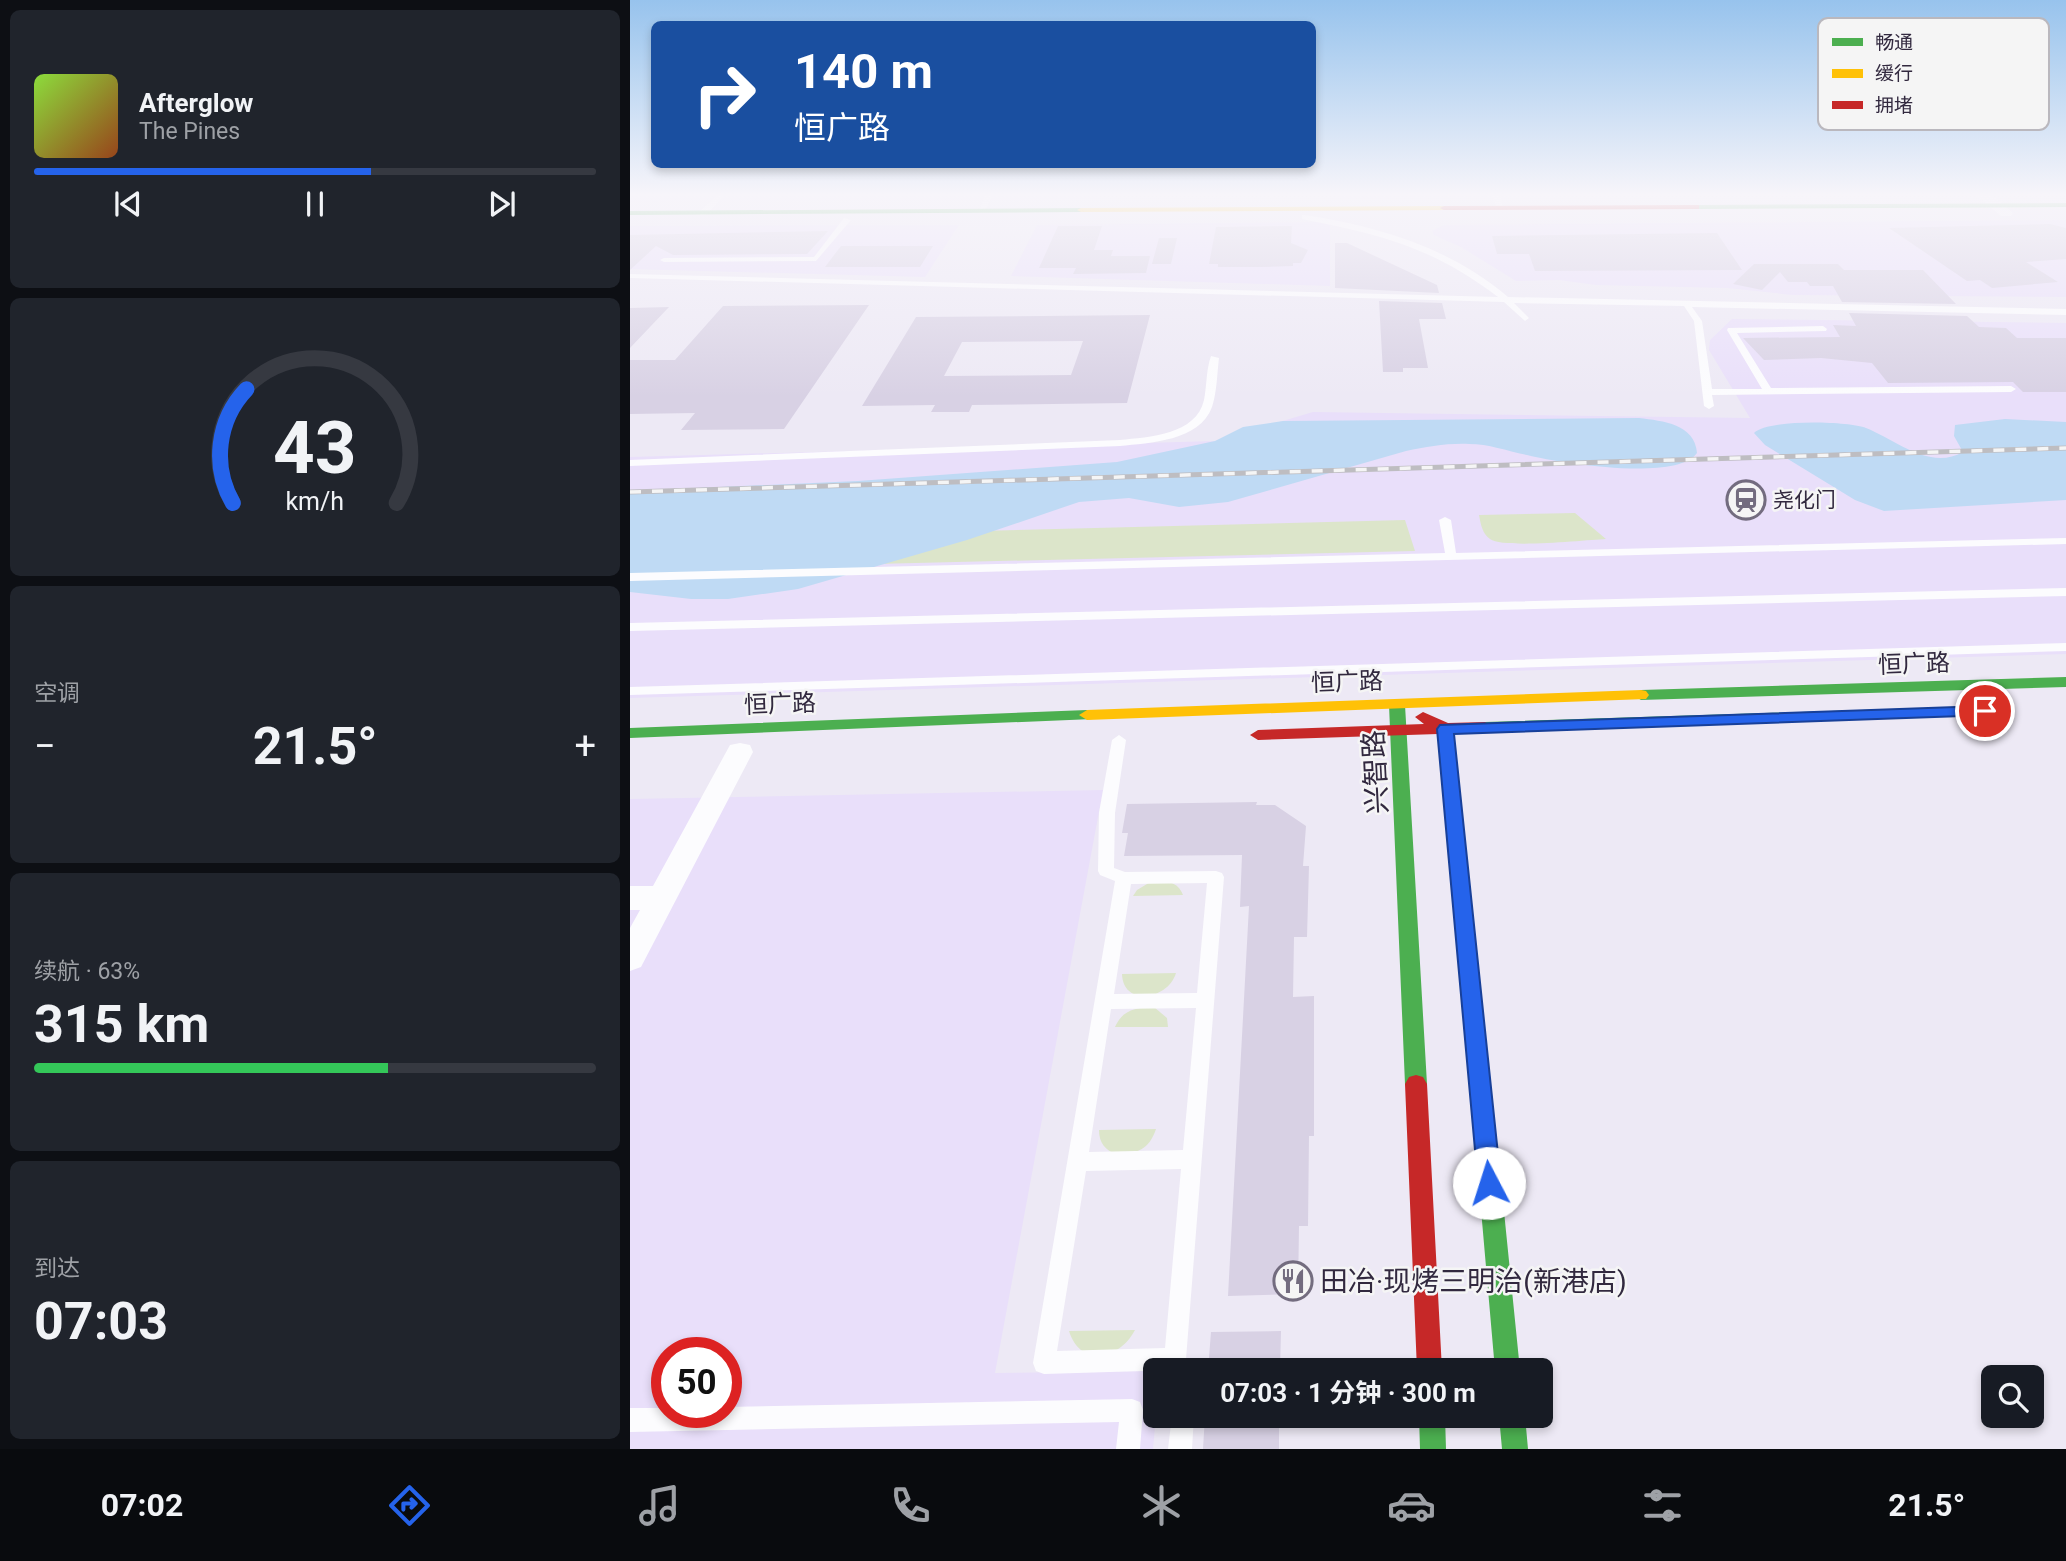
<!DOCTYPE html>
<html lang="zh">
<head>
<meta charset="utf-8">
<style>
  body { margin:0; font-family:Roboto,"Noto Sans SC",sans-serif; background:#20242c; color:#f1f3f6; height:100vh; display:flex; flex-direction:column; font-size:26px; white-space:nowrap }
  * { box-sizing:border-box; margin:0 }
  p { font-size:23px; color:#9ea1a6 }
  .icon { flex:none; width:38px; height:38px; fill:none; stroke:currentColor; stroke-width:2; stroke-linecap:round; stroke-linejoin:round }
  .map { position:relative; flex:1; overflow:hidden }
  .sheet { display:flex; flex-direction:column; gap:10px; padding:10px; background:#0d0f14; width:630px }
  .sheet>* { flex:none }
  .top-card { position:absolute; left:21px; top:21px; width:665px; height:147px; border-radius:10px; box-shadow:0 4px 10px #0003; background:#1a4fa0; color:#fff; overflow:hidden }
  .buttons { position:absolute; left:1351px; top:1365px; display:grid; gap:14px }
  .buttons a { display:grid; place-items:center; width:63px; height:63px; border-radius:10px; background:#171b24; box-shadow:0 4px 10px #0003; font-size:35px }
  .speed { position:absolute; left:21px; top:1337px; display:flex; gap:14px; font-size:35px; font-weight:700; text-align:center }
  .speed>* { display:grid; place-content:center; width:91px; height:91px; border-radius:50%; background:#171b24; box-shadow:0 4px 10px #0003; line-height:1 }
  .speed .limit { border:10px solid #d22; background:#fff; color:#111 }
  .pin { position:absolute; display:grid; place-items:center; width:60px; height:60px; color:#fff; margin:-30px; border:4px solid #fff; border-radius:50%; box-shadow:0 2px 7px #0007 }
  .me { position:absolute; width:77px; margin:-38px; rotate:355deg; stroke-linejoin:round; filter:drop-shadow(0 0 5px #0008) }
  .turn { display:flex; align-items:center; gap:24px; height:147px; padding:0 28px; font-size:32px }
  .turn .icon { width:91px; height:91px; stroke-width:2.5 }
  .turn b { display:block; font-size:49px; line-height:60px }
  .big { font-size:52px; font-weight:700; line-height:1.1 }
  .sheet .card { flex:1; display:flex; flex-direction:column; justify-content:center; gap:10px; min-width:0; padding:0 24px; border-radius:10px; background:#20242c }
  .sheet .dial { align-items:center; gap:0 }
  .dial svg { height:182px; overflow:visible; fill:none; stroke:#363941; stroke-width:7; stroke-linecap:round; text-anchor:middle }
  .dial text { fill:#f1f3f6; stroke:none }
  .song { display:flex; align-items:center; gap:21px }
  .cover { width:84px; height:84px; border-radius:10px; background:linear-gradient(135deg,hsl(90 70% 55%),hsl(20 70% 35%)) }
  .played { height:7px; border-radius:4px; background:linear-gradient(90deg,#2563eb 60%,#363941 60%) }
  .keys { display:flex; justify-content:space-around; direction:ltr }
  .heat { display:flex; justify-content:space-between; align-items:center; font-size:38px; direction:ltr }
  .charge { height:10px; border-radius:5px; background:linear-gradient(90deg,#34c759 63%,#363941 0) }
  .trip { position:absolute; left:513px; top:1358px; width:410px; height:70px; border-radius:10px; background:#171b24; box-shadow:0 4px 10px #0003; font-weight:700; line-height:70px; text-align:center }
  .tab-bar { display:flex; height:112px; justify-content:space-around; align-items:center; background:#090b0e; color:#9ea1a6 }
  .tab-bar .icon { width:49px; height:49px }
  .tab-bar .on { color:#2563eb }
  .tab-bar b { font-size:32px; color:#f1f3f6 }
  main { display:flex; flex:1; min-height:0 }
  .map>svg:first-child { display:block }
  .built { fill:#e9dffa; fill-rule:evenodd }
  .green { fill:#dce5ca }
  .water { fill:#bfdaf4 }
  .building { fill:#d8d1e4; fill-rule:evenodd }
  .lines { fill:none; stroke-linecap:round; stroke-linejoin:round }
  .lane { fill:#fcfcfe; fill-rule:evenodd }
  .street { fill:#fcfcfe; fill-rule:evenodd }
  .fast { fill:#4caf50; fill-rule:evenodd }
  .slow { fill:#ffc107; fill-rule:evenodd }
  .jam { fill:#c62828; fill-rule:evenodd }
  .rail-casing { stroke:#bebdc1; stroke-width:5 }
  .rail { stroke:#f5f5f5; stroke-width:3.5; stroke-dasharray:11; stroke-linecap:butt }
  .route { fill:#2563eb; stroke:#184099; stroke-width:2 }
  .labels { text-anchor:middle; stroke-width:5; stroke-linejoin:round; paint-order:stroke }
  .far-poi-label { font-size:21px; fill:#32293f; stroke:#f5f5f5; text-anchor:start }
  .street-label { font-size:24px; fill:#32293f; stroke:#f5f5f5 }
  .near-street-label { font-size:28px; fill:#32293f; stroke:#f5f5f5 }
  .near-poi-label { font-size:28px; fill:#32293f; stroke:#f5f5f5; text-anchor:start }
  .key { fill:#f5f5f5; stroke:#bab8be; stroke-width:2 }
  .key-label { font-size:19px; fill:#32293f }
</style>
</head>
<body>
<main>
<section class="sheet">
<div class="card">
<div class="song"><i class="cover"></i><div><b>Afterglow</b><p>The Pines</p></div></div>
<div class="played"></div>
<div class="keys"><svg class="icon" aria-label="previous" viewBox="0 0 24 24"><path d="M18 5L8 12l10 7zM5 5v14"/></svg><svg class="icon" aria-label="pause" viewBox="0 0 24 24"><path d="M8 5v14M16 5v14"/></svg><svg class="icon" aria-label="next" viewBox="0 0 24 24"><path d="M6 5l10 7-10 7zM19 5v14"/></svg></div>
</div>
<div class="card dial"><svg viewBox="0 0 100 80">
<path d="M14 69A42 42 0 1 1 86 69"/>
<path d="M14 69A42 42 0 0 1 20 19" stroke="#2563eb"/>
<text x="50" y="56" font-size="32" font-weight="700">43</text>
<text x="50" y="72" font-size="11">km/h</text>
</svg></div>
<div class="card"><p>空调</p>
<div class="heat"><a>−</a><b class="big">21.5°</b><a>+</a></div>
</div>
<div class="card"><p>续航 · 63%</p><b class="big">315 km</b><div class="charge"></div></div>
<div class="card"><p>到达</p><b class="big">07:03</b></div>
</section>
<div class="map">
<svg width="1436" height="1449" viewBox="0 0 1436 1449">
  <rect width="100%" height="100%" fill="#ede9f5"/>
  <path class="built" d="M 0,194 L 468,194 L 466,199 L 0,202 Z
    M 703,194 L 1341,194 L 711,198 Z
    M 1436,220 L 1436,297 L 1163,295 L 1097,288 L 966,285 L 929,280 L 886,281 L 831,247 L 804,235 L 802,231 L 814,225 Z
    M 690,222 L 700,224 L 700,286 L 381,276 L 407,225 Z
    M 329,225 L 295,277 L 0,269 L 0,226 Z
    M 1102,319 L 1436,323 L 1436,654 L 0,698 L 0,457 L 586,441 L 683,412 L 1120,418 L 1079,350 L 1080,340 Z
    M 473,790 L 365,1373 L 525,1371 L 526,1416 L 523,1449 L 0,1449 L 0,799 ZM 37,1353 L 96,1353 L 96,1412 L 37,1412 Z"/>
  <path class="green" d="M 945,513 L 976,539 C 955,540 874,549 860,539 C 852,533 851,525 849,515 Z
    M 775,520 L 785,551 L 0,570 L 0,540 Z
    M 522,881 C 536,881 548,881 553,895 L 503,896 L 507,890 Z
    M 546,973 C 538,1000 493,1007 492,974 Z
    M 524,1007 L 537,1018 L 538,1027 L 485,1027 C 493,1009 506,1008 524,1007 Z
    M 526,1129 C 519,1150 507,1153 487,1155 C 475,1150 469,1143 469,1130 Z
    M 505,1330 C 490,1359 451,1369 439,1331 Z"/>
  <path class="water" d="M 1009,418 C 1033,421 1065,424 1067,453 C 1047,482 929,463 897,455 C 877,451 859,444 839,444 C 817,443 797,447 776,451 L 598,502 L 549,507 L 499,498 L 449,502 L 337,540 L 168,589 L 98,599 L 61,599 L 0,592 L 0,491 L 228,481 L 487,462 L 585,441 L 613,427 L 653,421 Z
    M 1375,419 L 1436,422 L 1436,500 L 1254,511 L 1225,500 L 1135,445 L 1124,433 C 1137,419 1217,421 1236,428 C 1266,440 1300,471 1333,452 L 1324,436 L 1325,425 Z"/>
  <path class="building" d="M 1420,224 L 1436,228 L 1436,259 L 1396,262 L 1428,282 L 1362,288 L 1350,280 L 1337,281 L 1259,228 Z
    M 428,226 L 472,226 L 464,250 L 483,250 L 481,256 L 520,256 L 516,273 L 443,274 L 446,268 L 409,268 Z
    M 662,226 L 661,243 L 678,250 L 671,263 L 663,263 L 663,266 L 632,267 L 588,267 L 588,264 L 579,264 L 586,227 Z
    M 198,231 L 177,254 L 43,255 L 26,246 L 0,270 L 0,235 Z
    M 1087,233 L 1112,270 L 905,271 L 899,254 L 867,254 L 862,236 Z
    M 529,238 L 547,238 L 541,264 L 522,264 Z
    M 705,243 L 717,243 L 807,285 L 809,293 L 705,288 Z
    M 211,246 L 303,246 L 290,267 L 195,267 Z
    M 1124,264 L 1208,264 L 1214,270 L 1293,270 L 1326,304 L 1212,302 L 1203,286 L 1180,286 L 1177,282 L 1158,282 L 1150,272 L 1132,290 L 1103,284 Z
    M 749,301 L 812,303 L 816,319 L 789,319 L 798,368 L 773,368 L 773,372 L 753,372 Z
    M 239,305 L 154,429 L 51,430 L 65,413 L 0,414 L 0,360 L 45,360 L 93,306 Z
    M 39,307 L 0,348 L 0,308 Z
    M 1219,313 L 1337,316 L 1349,327 L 1376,328 L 1387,338 L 1436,338 L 1436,392 L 1393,392 L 1383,382 L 1258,383 L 1242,363 L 1191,358 L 1134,360 L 1113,338 L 1210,337 L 1203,325 L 1226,326 Z
    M 520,315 L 497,403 L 342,405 L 339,412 L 301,412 L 305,405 L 232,406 L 286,317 ZM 453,341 L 441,375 L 314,376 L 332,342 Z
    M 627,802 L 626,805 L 645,805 L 676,826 L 673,866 L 679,866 L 677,937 L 664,937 L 663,997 L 684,996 L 684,1136 L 679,1136 L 678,1226 L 669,1226 L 668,1294 L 598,1296 L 619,906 L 610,907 L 612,855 L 494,856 L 498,833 L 492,833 L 497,804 Z
    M 651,1331 L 650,1370 L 578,1370 L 581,1332 Z
    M 575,1416 L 649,1416 L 649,1449 L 573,1449 Z"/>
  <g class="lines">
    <path class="lane" d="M 89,194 L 96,194 L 76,215 L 70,215 L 70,211 Z
      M 356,194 L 363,194 L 354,213 L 348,213 Z
      M 862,194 L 870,194 L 873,209 L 867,209 Z
      M 675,215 C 748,226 821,248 878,297 L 1436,309 L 1436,315 L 1062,307 L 1072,321 L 1082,389 L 1132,389 L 1097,330 L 1098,328 L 1193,326 L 1197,329 L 1196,331 L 1107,333 L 1141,388 L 1381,386 L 1386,389 L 1381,392 L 1082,395 L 1084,406 L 1079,409 L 1074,406 L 1064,321 L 1054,306 L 884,303 L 899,318 L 895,321 L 874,302 L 0,278 L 0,274 L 868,297 C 802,247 752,235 672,219 L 672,215 Z
      M 214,218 L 221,220 L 186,261 L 34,262 L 30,260 L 34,258 L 184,257 Z
      M 581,356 L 589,358 C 587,374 587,392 582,407 C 570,441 519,443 490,446 L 0,466 L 0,460 L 490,440 C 519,437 566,435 574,400 C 577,385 576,370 581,356 Z
      M 815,517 L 821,520 L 826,553 L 1436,538 L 1436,544 L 0,581 L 0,573 L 815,553 L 809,520 Z
      M 1436,588 L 1436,596 L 0,631 L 0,623 Z
      M 1436,643 L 1436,651 L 0,695 L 0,687 Z
      M 489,735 L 496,740 L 485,813 L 484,868 L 495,872 L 586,871 L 592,873 L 594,877 L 556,1359 L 553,1367 L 545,1370 L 414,1374 L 406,1371 L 403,1363 L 485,881 L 470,875 L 468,871 L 469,813 L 482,740 ZM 577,883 L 567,993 L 484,994 L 501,884 ZM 566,1008 L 553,1150 L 459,1152 L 481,1009 ZM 551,1169 L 535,1348 L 427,1351 L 456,1171 Z
      M 502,1399 L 510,1402 L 513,1410 L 510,1449 L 486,1449 L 489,1422 L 0,1432 L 0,1408 L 37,1408 L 37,1412 L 96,1412 L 96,1407 Z
      M 542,1416 L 564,1416 L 562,1449 L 538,1449 Z"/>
    <path class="street" d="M 1345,194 L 1361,194 L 1383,213 L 1381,216 L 1371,216 Z
      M 110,743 L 120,745 L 123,752 L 11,967 L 0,971 L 0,928 L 10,910 L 0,910 L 0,886 L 23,886 L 100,745 Z"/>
    <path class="fast" d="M 1436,203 L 1436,207 L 1066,209 L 1062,207 L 1066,205 Z
      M 454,208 L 454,212 L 451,212 L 0,215 L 0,211 Z
      M 1436,677 L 1436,687 L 1011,700 L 1003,695 L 1011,690 Z
      M 767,700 L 775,705 L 797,1084 L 793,1091 L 786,1093 L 779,1091 L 775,1084 L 759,705 Z
      M 1324,707 L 1332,712 L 1330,716 L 855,732 L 847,727 L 855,722 Z
      M 457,710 L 465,715 L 463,719 L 0,738 L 0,728 Z
      M 857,1142 L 865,1145 L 868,1152 L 890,1370 L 865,1370 L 846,1152 L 849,1145 Z
      M 789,1416 L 815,1416 L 816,1449 L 790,1449 Z
      M 869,1416 L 895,1416 L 898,1449 L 872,1449 Z"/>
    <path class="slow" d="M 814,206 L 817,206 L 817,210 L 451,212 L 447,210 L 451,208 Z
      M 1011,690 L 1016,691 L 1019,695 L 1016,699 L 457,720 L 449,715 L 457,710 Z"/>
    <path class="jam" d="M 1066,205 L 1069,205 L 1069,209 L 814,210 L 810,208 L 814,206 Z
      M 793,712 L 818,723 L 855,722 L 863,727 L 855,732 L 823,733 L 868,1152 L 865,1159 L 857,1162 L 849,1159 L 846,1152 L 808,734 L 628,740 L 620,735 L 628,730 L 794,724 L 785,717 Z
      M 786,1075 L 793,1077 L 797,1084 L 812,1370 L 787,1370 L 775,1084 L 779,1077 Z"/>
    <g class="rail-casing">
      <path id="rail" d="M 0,492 L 1436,448"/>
    </g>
    <use href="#rail" class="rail"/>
  </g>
  <linearGradient id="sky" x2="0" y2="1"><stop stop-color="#97c3ed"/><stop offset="0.49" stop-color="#f7f5fa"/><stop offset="1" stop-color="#f7f5fa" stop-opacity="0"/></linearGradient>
  <rect width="1436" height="397" fill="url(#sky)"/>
  <path class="route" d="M 1355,706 L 1363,711 L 1361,715 L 824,734 L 871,1183 L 867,1191 L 859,1194 L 851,1191 L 848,1183 L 807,729 L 810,725 Z"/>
  <defs>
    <g id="station-ring" transform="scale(2.0125)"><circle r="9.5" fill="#f5f5f5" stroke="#736c7f" stroke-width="1.5"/><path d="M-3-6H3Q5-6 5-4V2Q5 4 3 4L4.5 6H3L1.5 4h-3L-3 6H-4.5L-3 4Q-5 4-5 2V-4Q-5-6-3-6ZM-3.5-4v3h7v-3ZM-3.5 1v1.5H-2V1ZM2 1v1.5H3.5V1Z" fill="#736c7f"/></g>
    <g id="restaurant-ring" transform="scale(2.0125)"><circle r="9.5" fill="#f5f5f5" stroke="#736c7f" stroke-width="1.5"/><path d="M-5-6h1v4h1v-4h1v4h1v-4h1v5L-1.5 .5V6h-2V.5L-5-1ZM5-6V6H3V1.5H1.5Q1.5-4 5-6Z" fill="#736c7f"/></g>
  </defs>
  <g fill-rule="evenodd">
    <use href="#station-ring" x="1116" y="500"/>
    <use href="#restaurant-ring" x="663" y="1281"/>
  </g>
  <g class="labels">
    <g class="far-poi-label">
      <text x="1143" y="507">尧化门</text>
    </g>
    <g class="street-label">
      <text transform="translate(1284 664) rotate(-2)" y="8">恒广路</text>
      <text transform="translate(717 682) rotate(-2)" y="8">恒广路</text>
      <text transform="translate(150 704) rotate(-2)" y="8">恒广路</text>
    </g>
    <g class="near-street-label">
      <text transform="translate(745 772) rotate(-93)" y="10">兴智路</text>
    </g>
    <g class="near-poi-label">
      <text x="690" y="1291">田冶·现烤三明治(新港店)</text>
    </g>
  </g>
  <rect x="1188" y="18" width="231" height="112" rx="10" class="key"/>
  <rect x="1202" y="38" width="31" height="8" fill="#4caf50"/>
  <rect x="1202" y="69" width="31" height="9" fill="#ffc107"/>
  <rect x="1202" y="101" width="31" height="8" fill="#c62828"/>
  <g class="key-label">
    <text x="1245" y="49">畅通</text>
    <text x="1245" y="80">缓行</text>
    <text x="1245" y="112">拥堵</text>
  </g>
</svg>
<div class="buttons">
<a><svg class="icon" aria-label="search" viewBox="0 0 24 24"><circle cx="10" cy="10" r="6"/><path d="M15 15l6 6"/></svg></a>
</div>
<div class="speed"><div class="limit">50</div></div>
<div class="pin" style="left:1355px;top:711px;background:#d93025"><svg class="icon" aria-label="arrive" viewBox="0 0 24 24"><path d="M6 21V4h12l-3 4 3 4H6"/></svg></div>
<svg class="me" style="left:859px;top:1183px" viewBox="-20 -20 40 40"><circle r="19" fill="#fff"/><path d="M0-13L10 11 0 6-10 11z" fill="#2563eb"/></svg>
<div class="trip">07:03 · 1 分钟 · 300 m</div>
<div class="top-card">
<div class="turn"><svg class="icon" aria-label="right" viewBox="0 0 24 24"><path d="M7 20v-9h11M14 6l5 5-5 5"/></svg><div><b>140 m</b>恒广路</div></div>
</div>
</div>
</main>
<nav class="tab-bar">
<b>07:02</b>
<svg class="icon on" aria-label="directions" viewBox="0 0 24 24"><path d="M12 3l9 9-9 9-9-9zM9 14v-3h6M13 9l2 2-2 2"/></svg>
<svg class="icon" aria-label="music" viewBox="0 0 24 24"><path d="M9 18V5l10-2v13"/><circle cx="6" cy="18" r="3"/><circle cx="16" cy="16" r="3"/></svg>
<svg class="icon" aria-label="phone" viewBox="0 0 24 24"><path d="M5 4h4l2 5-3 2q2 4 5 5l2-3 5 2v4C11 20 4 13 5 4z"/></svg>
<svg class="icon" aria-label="climate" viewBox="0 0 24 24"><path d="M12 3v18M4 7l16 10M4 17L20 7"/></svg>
<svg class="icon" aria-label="car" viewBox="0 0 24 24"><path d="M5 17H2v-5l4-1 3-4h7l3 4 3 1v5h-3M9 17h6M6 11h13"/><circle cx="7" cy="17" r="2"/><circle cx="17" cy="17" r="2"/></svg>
<svg class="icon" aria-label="filters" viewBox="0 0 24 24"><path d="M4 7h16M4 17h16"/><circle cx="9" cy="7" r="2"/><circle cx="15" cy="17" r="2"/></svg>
<b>21.5°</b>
</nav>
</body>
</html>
